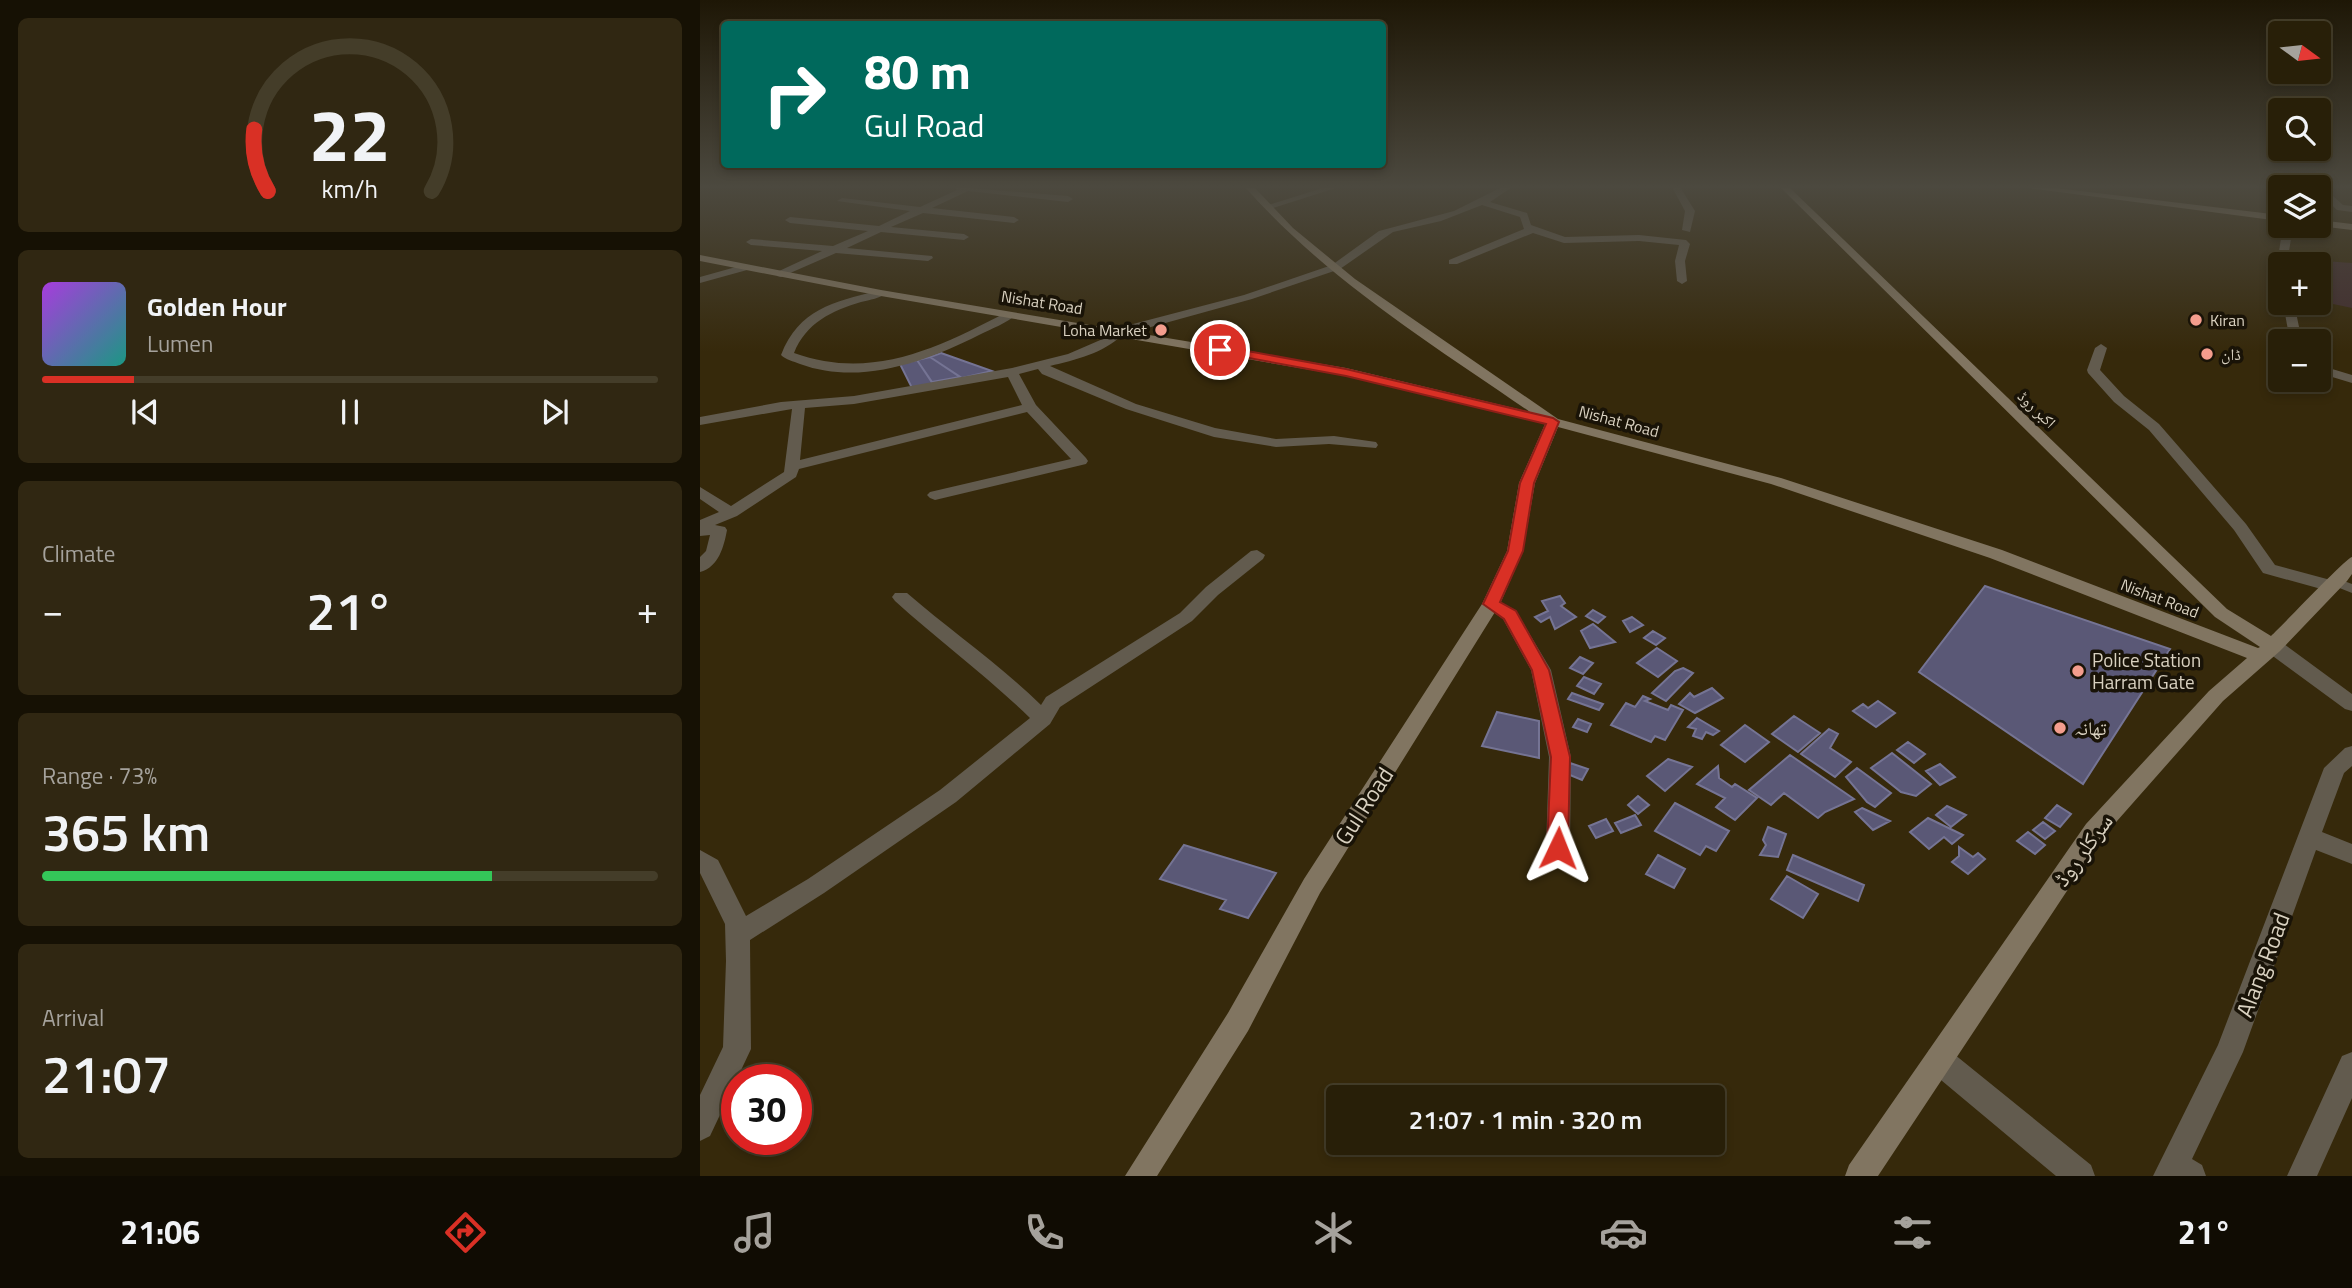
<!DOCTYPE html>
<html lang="en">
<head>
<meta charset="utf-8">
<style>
  body { margin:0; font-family:"Titillium Web","Noto Naskh Arabic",sans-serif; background:#302712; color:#f1f3f6; height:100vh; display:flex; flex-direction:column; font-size:26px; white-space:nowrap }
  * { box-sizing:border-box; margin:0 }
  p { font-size:23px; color:#a5a29c }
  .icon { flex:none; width:38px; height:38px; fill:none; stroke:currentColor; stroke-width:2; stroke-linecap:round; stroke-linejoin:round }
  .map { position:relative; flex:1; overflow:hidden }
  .side { display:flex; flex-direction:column; gap:18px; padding:18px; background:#161104; width:700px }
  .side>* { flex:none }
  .banner { position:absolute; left:21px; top:21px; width:665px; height:147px; border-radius:7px; box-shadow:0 4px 10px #0003,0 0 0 2px #443d29; background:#00695c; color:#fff; overflow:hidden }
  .needle { width:46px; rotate:105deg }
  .tools { position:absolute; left:1568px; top:21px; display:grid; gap:14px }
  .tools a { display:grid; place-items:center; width:63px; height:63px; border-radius:7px; background:#281f08; box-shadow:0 4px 10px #0003,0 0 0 2px #443d29; font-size:35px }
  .speed { position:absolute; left:21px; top:1064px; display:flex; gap:14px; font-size:35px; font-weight:700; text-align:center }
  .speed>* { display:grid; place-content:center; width:91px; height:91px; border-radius:50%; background:#281f08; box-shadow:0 4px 10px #0003,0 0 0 2px #443d29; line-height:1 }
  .speed .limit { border:10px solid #d22; background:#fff; color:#111 }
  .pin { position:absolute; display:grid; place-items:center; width:60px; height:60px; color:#fff; margin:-30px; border:4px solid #fff; border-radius:50%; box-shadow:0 2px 7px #0007 }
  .me { position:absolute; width:77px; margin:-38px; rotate:2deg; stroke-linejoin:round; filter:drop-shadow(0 0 5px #0008) }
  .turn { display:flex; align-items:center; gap:24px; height:147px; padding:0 28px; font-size:32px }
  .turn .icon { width:91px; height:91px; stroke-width:2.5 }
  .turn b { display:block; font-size:49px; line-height:60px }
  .big { font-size:52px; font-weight:600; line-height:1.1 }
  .side .widget { flex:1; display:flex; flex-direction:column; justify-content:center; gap:10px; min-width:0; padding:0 24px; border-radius:10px; background:#302712 }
  .side .dial { align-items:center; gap:0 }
  .dial svg { height:182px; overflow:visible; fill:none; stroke:#443d29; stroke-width:7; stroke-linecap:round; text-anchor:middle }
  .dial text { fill:#f1f3f6; stroke:none }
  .song { display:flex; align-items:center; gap:21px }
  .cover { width:84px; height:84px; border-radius:10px; background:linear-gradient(135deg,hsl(280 70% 55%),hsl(170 70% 35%)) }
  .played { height:7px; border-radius:4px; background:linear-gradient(90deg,#d93025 15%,#443d29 15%) }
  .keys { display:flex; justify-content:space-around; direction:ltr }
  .heat { display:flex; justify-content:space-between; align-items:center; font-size:38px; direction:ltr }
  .charge { height:10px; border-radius:5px; background:linear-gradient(90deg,#34c759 73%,#443d29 0) }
  .trip { position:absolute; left:626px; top:1085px; width:399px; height:70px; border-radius:7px; background:#281f08; box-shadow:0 4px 10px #0003,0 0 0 2px #443d29; font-weight:600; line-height:70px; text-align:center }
  .dock { display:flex; height:112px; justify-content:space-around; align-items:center; background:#100c03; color:#a5a29c }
  .dock .icon { width:49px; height:49px }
  .dock .on { color:#d93025 }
  .dock b { font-size:32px; color:#f1f3f6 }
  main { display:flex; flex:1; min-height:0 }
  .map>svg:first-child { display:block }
  .commercial { fill:#412d2e }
  .building { fill:#5a5876; stroke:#757494; stroke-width:2 }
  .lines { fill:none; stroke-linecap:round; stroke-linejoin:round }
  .lane { fill:#625b4e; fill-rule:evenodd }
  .street { fill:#625b4e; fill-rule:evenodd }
  .secondary { fill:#817561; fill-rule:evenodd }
  .route { fill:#d93025; stroke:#8d1f18; stroke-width:2 }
  .poi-dot { fill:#f49d8d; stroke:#191307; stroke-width:2.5 }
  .labels { text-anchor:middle; stroke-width:7; stroke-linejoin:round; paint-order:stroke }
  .far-street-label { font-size:16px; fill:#d9d1c0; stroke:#191307 }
  .far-poi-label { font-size:16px; fill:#d9d1c0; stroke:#191307; text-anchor:start }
  .poi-label { font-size:19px; fill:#d9d1c0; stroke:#191307; text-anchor:start }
  .near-street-label { font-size:23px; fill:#d9d1c0; stroke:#191307 }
</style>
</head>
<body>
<main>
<section class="side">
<div class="widget dial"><svg viewBox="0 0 100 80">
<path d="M14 69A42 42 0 1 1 86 69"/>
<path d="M14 69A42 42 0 0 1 8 42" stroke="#d93025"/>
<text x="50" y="56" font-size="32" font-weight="700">22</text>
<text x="50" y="72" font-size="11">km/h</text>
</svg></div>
<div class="widget">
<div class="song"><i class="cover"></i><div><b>Golden Hour</b><p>Lumen</p></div></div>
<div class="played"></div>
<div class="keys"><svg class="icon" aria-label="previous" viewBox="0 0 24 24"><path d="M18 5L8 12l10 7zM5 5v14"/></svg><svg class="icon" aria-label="pause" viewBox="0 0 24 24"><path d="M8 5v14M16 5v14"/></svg><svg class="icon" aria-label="next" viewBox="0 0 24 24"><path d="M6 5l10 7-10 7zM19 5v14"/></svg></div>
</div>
<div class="widget"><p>Climate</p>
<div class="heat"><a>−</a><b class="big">21°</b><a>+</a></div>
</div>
<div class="widget"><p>Range · 73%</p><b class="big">365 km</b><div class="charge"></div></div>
<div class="widget"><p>Arrival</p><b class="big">21:07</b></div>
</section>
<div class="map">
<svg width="1652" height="1176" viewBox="0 0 1652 1176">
  <rect width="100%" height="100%" fill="#36290b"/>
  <path class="commercial" d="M 1583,258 L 1652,263 L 1652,308 L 1619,301 L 1619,264 L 1582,264 Z"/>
  <path class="building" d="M 241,353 L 292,371 L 262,378 L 230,357 Z
    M 230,357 L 260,377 L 232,382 L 217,360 Z
    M 217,360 L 233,384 L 212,388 L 200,364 Z
    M 1285,586 L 1470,649 L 1383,784 L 1219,672 Z
    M 860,596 L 865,603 L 861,606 L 876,617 L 855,629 L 850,617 L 841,622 L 835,617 L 848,611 L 842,601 Z
    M 893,610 L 905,617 L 898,623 L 886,616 Z
    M 932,617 L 943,625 L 930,632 L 923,621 Z
    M 893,624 L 915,642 L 890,648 L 881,631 Z
    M 953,631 L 965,638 L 956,645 L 944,638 Z
    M 957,648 L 977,661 L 958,677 L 937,663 Z
    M 880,657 L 893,663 L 883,674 L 870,668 Z
    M 983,668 L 993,673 L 966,701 L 952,693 L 975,671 Z
    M 884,677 L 901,684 L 894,694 L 877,686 Z
    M 1012,688 L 1023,698 L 995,713 L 979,704 L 990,693 L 994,697 Z
    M 872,693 L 903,704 L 899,710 L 868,699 Z
    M 943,696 L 950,699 L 945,701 L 968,710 L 971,705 L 983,710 L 965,740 L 955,736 L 951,742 L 911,725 L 926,703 L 935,707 Z
    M 1178,701 L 1195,713 L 1176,727 L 1153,711 L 1163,704 L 1168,708 Z
    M 797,712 L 839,721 L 839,758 L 782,746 Z
    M 1094,716 L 1120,733 L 1098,752 L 1072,734 Z
    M 997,718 L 1019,731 L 1013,735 L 1006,732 L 1002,739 L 993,736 L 996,729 L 988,727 Z
    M 878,719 L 891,724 L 887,732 L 873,727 Z
    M 1045,725 L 1069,742 L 1045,762 L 1021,745 Z
    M 1129,729 L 1138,734 L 1130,748 L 1151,762 L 1135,777 L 1101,754 Z
    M 1208,742 L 1225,754 L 1214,763 L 1197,750 Z
    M 1192,753 L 1231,784 L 1216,796 L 1201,792 L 1171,768 Z
    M 1090,755 L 1154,799 L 1125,812 L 1118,818 L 1084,793 L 1071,805 L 1049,790 Z
    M 968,759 L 992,767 L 965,791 L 947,776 Z
    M 870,763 L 888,769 L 882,780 L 865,773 Z
    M 1240,764 L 1255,777 L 1240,785 L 1226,771 Z
    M 1018,766 L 1019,778 L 1032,787 L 1035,784 L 1057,798 L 1035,820 L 1016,807 L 1025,798 L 997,784 Z
    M 1157,768 L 1191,793 L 1175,807 L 1167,802 L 1146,777 Z
    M 938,796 L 949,805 L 938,814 L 928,805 Z
    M 975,803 L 1029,831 L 1016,851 L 1006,846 L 1000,855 L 955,831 Z
    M 1357,805 L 1371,814 L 1360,827 L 1345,818 Z
    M 1247,806 L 1266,815 L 1251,827 L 1236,815 Z
    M 1162,808 L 1190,821 L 1173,830 L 1155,812 Z
    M 935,815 L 941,825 L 921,833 L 915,823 Z
    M 1228,818 L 1263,835 L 1252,844 L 1244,837 L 1229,849 L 1210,832 Z
    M 906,819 L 913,831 L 896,838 L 889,826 Z
    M 1343,822 L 1355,831 L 1345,839 L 1333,830 Z
    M 1068,827 L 1086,834 L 1078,857 L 1060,855 L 1066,845 L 1063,840 Z
    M 1328,832 L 1345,845 L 1335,854 L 1317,841 Z
    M 484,845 L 576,873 L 548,918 L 520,909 L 526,900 L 460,879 Z
    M 1259,847 L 1273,857 L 1278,853 L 1285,859 L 1268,874 L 1252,862 L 1259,856 Z
    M 958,855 L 985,869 L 974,888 L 946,874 Z
    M 1093,855 L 1164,885 L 1158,901 L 1087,870 Z
    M 1087,876 L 1118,894 L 1103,918 L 1071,899 Z"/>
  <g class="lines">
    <path class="lane" d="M 1636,578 L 1652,584 L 1652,593 L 1632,585 L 1630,582 Z"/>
    <path class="street" d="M 256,187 L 368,196 L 373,199 L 368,202 L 268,191 L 232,208 L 314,217 L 319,220 L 314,223 L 223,213 L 191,227 L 264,234 L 269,237 L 264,240 L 181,232 L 147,248 L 232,256 L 233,258 L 228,261 L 136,253 L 81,277 L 77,276 L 77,272 L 122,251 L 51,245 L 46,242 L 51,239 L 133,246 L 168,231 L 90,223 L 85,220 L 90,217 L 179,226 L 210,211 L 137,201 L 142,198 L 220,207 L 257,190 Z
      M 626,187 L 639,187 L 573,208 L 565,206 Z
      M 802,187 L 812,187 L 790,202 L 827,213 L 831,225 L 865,237 L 939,235 L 986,240 L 990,244 L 985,261 L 987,281 L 982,284 L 977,281 L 975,261 L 979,245 L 939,241 L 864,243 L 833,233 L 757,264 L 749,264 L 749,260 L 824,229 L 820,217 L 782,205 L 741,221 L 693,232 L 640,269 L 552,299 L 422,335 C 404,353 375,360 350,366 L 436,404 L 515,428 L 576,439 L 634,436 L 676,442 L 678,445 L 676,448 L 629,444 L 576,447 L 514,437 L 426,409 L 342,374 L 338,369 L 319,374 L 336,405 L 386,458 L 388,461 L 386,464 L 235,500 L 230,498 L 227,495 L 230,492 L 371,459 L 327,412 L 99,469 L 96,477 L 37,516 L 15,525 L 25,527 L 27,530 C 24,546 19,567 0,572 L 0,557 L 6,551 L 10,535 L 0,536 L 0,520 L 19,512 L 0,499 L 0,487 L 31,506 L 84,472 L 92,409 L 0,425 L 0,417 L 81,402 L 154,396 L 312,368 L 368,354 L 405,338 L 414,329 L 544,295 L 632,265 L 679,231 L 754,211 ZM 308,377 L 322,405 L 100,460 L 105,408 L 154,404 Z
      M 972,187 L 980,187 L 995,211 L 990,232 L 982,230 L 985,211 Z
      M 1615,187 L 1623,187 L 1643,205 L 1652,206 L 1652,212 L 1637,210 L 1619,193 L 1619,187 Z
      M 1583,226 L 1593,226 L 1587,264 L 1580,264 L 1580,267 L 1577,264 Z
      M 43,265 L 48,268 L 47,270 L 0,283 L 0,277 Z
      M 177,291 L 187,293 C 180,298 170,300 161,302 C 131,311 106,323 94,353 C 172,381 238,348 307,312 L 317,314 C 307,323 291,329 279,335 C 225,362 160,386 100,364 C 93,361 86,360 81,355 C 99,309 133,302 177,291 Z
      M 1583,303 L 1594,303 L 1602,341 L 1590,341 Z
      M 1401,344 L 1407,348 L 1400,370 L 1424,396 L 1459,424 L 1546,524 L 1575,565 L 1638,582 L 1641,586 L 1638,590 L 1632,592 L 1563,573 L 1534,530 L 1449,430 L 1414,402 L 1388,373 L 1387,370 L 1395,348 Z
      M 1619,365 L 1652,375 L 1652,383 L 1619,373 Z
      M 557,550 L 565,555 L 563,559 L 518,595 L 492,621 L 360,707 L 350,724 L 256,802 L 124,893 L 50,940 L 51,1049 L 10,1136 L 0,1141 L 0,1095 L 23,1047 L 26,961 L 25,924 L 0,873 L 0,850 L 18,860 L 46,916 L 108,879 L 240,790 L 330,718 C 287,676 239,641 195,601 L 192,597 L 195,593 L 207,593 C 251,631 299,664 341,705 L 346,697 L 480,613 L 506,587 L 551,551 Z
      M 791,598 L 816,611 L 851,670 L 871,757 L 870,848 L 866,855 L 858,858 L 850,855 L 846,848 L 849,757 L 831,670 L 803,619 L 782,604 Z
      M 1573,640 L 1580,641 L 1652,694 L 1652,711 L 1645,709 L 1566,651 L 1564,646 L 1566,641 Z
      M 1652,746 L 1652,766 L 1644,773 L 1622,832 L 1652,844 L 1652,864 L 1616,850 L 1543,1052 L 1492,1159 L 1502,1165 L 1506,1176 L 1453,1176 L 1518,1045 L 1624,768 L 1645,748 Z
      M 1239,1046 L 1249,1050 L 1391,1165 L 1395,1176 L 1356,1176 L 1229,1070 L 1225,1060 L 1229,1050 Z
      M 1652,1052 L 1652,1098 L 1617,1176 L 1587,1176 L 1642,1056 Z"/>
    <path class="secondary" d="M 545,187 L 554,187 L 593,228 L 655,279 L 858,419 L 1081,478 L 1302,550 L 1558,648 L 1560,647 L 1515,617 L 1080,187 L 1089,187 L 1527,609 L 1571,636 C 1582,626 1646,558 1652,557 L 1652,574 L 1647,581 L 1580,651 L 1523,701 L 1402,838 L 1178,1176 L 1145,1176 L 1149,1165 L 1386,824 L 1509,691 L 1547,658 L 1290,558 L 1071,484 L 858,427 L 835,483 L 823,551 L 800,604 L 620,893 L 548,1031 L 457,1176 L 425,1176 L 528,1013 L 604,879 L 782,604 L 807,551 L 819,483 L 845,424 L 646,376 L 181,296 L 0,261 L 0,255 L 181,290 L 646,368 L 830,412 C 730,343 626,279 545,187 Z
      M 1321,187 L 1347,187 L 1580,215 L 1580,221 Z
      M 1619,220 L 1652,224 L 1652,230 L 1619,226 Z"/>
  </g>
  <linearGradient id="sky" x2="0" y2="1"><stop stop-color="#1e1706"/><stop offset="0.53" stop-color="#4c493f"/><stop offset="1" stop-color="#4c493f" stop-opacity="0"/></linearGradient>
  <rect width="1652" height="352" fill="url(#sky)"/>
  <path class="route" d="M 520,346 L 646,369 L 853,418 L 859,422 L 834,483 L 823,551 L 800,602 L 816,611 L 849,670 L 870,757 L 868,848 L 865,855 L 858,857 L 850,855 L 847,848 L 851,757 L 832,670 L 804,619 L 783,604 L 808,551 L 820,483 L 846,424 L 646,376 L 516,352 L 514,350 Z"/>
  <g class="poi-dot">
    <circle cx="1496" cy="320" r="7"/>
    <circle cx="461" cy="330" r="7"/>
    <circle cx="1507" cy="354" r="7"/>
    <circle cx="1378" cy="671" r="7"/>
    <circle cx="1360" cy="728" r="7"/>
  </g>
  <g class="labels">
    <g class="far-street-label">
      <text transform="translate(342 302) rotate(9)" y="6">Nishat Road</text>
      <text transform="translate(1337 409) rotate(44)" y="6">اکبر روڈ</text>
      <text transform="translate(919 421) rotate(15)" y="6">Nishat Road</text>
      <text transform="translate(1460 598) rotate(21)" y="6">Nishat Road</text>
    </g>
    <g class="far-poi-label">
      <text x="1510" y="326">Kiran</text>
      <text x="447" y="336" text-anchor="end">Loha Market</text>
      <text x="1521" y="360">ڈان</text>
    </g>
    <g class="poi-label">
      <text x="1392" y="667">Police Station<tspan x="1392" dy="22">Harram Gate</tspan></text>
      <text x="1374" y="735">تھانہ</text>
    </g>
    <g class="near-street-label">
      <text transform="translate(664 806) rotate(-57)" y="8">Gul Road</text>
      <text transform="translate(1383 850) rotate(-54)" y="8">سرکلر روڈ</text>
      <text transform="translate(1563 965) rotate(-69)" y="8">Alang Road</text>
    </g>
  </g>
</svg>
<div class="tools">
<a><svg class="needle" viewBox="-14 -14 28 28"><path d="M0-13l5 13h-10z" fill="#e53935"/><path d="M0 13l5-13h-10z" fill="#a5a29c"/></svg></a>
<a><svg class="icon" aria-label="search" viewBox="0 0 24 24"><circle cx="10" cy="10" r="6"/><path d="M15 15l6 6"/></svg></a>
<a><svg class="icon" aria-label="layers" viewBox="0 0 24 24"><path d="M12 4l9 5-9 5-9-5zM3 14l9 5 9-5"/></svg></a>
<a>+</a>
<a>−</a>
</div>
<div class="speed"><div class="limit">30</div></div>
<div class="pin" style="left:520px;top:350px;background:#d93025"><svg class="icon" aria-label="arrive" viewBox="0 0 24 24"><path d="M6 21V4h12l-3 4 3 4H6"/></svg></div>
<svg class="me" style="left:858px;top:848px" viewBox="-20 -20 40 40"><path d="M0-17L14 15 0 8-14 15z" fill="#d93025" stroke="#fff" stroke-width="4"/></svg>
<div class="trip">21:07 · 1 min · 320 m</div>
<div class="banner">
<div class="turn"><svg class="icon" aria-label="right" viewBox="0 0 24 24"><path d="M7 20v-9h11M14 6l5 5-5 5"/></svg><div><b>80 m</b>Gul Road</div></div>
</div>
</div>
</main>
<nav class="dock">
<b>21:06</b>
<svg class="icon on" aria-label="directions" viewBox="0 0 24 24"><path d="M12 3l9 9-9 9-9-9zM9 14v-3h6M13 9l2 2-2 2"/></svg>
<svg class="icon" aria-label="music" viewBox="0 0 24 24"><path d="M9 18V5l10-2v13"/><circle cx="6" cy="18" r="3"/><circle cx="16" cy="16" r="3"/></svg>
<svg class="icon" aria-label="phone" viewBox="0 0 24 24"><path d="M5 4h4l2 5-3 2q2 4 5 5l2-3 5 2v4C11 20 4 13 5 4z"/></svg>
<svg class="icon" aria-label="climate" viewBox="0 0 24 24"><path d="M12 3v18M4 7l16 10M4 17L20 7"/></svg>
<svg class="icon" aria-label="car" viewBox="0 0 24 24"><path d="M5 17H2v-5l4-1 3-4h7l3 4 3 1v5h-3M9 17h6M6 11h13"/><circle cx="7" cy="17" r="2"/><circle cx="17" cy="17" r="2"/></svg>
<svg class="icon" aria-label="filters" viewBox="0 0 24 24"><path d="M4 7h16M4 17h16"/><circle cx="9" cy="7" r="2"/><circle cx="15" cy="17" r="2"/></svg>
<b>21°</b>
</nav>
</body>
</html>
